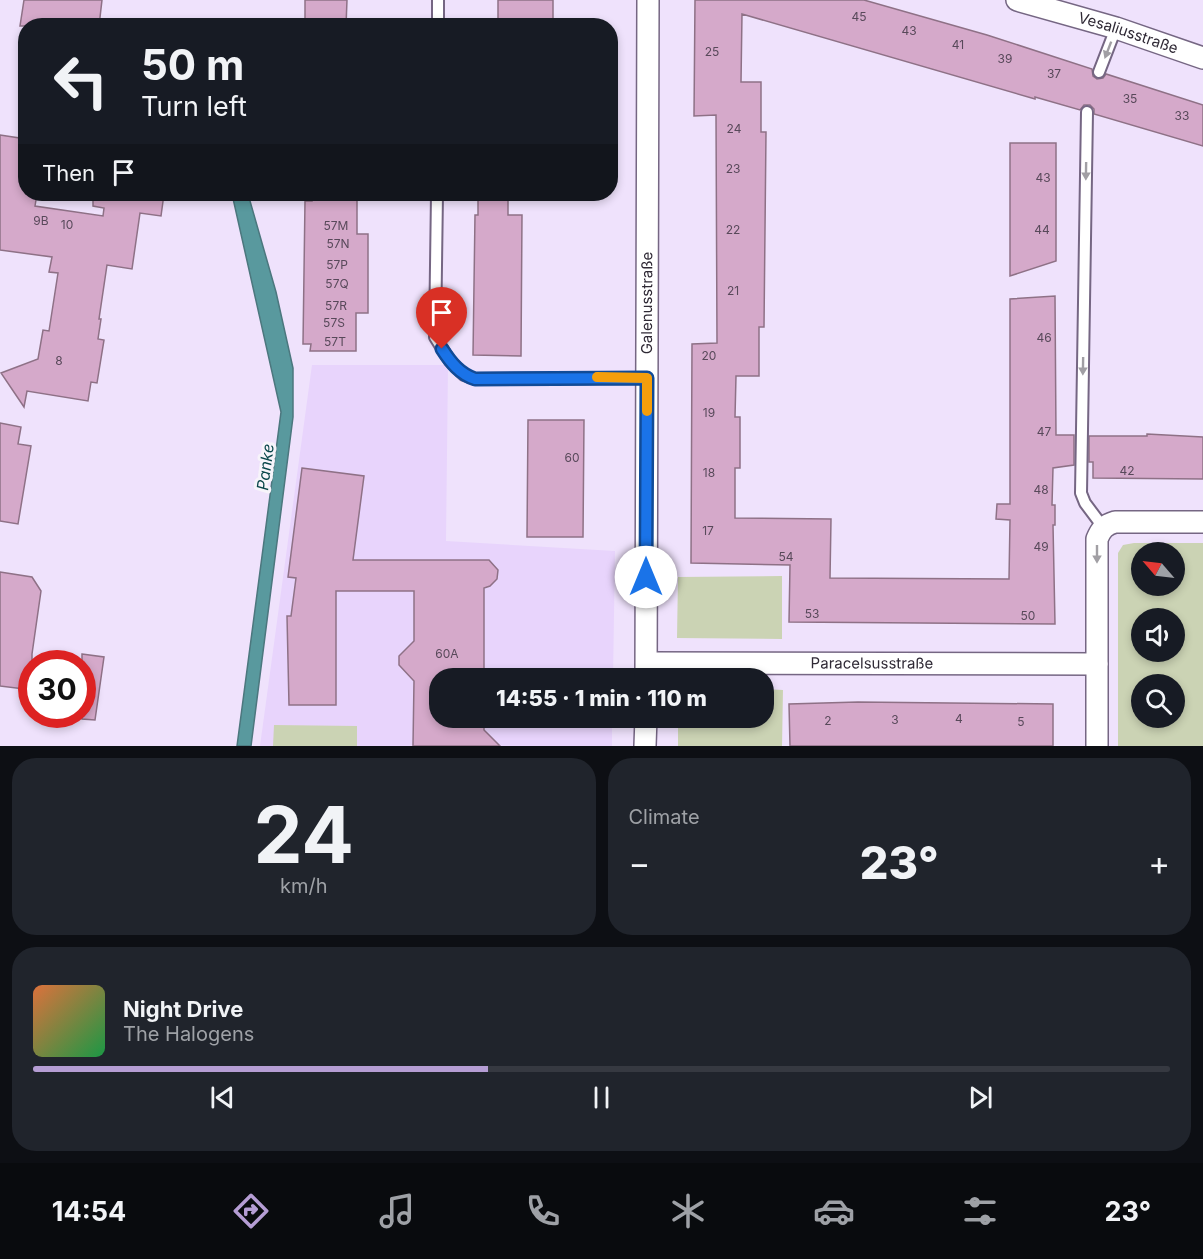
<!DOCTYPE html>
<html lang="en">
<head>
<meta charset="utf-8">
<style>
  body { margin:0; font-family:Inter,sans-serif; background:#20242c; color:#f1f3f6; height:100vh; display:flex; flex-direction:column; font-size:22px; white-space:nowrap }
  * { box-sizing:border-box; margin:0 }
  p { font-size:20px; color:#9ea1a6 }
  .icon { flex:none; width:33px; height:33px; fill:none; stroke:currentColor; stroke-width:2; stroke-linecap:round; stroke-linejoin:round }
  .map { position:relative; height:746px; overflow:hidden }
  .panel { display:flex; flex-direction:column; gap:12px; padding:12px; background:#0d0f14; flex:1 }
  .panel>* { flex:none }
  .banner { position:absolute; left:18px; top:18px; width:600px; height:183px; border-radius:24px; box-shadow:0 3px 9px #0003; background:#171b24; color:#f1f3f6; overflow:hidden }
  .needle { width:39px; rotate:298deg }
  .fabs { position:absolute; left:1131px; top:542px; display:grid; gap:12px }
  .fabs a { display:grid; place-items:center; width:54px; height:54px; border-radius:50%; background:#171b24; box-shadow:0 3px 9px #0003; font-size:30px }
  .speed { position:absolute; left:18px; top:650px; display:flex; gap:12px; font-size:30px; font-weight:700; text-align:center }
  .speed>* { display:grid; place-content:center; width:78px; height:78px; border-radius:50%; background:#171b24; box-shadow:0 3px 9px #0003; line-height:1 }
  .speed .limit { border:9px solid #d22; background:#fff; color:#111 }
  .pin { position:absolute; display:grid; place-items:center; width:51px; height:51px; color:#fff; margin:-62px -26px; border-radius:50% 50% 50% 0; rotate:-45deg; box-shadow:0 0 6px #0007 }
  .pin .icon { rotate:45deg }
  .me { position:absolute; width:66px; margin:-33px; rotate:0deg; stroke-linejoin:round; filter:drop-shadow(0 0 4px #0008) }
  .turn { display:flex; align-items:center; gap:21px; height:126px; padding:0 24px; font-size:27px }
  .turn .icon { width:78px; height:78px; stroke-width:2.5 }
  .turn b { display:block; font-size:42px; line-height:51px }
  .then { display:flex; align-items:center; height:57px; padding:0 24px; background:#0003; gap:12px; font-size:22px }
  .big { font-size:45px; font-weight:800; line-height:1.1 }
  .panel .tile { flex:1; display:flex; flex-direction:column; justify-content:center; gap:9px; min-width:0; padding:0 21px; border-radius:24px; background:#20242c }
  .panel .dial { align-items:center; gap:0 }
  .dial b { font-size:78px; line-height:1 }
  .song { display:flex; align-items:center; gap:18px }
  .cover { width:72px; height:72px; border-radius:9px; background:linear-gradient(135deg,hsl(20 70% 55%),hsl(140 70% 35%)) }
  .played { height:6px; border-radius:3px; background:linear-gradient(90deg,#b59dd4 40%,#363941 40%) }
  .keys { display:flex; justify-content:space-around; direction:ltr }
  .heat { display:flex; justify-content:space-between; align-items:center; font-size:33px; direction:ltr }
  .panel .tiles { flex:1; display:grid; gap:12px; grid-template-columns:1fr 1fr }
  .tile:last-child { grid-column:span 2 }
  .trip { position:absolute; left:429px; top:668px; width:345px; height:60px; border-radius:24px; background:#171b24; box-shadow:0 3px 9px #0003; font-weight:800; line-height:60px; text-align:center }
  .tabs { display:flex; height:96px; justify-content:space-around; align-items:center; background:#090b0e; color:#9ea1a6 }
  .tabs .icon { width:42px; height:42px }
  .tabs .current { color:#b59dd4 }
  .tabs b { font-size:27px; color:#f1f3f6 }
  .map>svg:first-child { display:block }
  .built { fill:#e8d4fc }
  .green { fill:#cbd3b4; fill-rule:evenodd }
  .water { fill:#59999e; stroke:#4c777e; stroke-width:1.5 }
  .building { fill:#d5a9ca; stroke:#8e7186; stroke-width:1.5 }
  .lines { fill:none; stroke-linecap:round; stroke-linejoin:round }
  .service-casing { stroke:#756683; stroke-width:14 }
  .minor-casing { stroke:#756683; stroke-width:24 }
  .service { stroke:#fff; stroke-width:10 }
  .minor { stroke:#fff; stroke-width:21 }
  .oneway { fill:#a19fa4 }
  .route-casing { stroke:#114b97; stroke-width:15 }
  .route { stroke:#1a73e8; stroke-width:10 }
  .slow { stroke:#f59e0b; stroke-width:10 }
  .labels { text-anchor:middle; stroke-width:6; stroke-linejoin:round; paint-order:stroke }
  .number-label { font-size:12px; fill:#58495a }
  .street-label { font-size:15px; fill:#2f2935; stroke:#f7f4fa }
  .water-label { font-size:16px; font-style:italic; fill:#09464a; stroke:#f7f4fa }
</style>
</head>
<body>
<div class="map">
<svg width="1203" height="746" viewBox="0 0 1203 746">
  <rect width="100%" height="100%" fill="#efe2fc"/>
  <path class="built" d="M 312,365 L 448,365 L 446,541 L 615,551 L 613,678 L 440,678 L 440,717 L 612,717 L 612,746 L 260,746 Z"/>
  <path class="green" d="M 1134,543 L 1203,543 L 1203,746 L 1118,746 L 1118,553 L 1123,545 ZM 1142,552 L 1174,552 L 1174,585 L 1142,585 ZM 1142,618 L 1174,618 L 1174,651 L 1142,651 ZM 1142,684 L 1174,684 L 1174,717 L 1142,717 Z
    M 782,576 L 782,639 L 677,638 L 678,577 Z
    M 764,689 L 783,690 L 782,746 L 678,746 L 678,717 L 764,717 Z
    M 274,725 L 357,726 L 357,746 L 273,746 Z"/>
  <path class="water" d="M 232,194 L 248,194 L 276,292 L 293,368 L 293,417 L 251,746 L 237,746 L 281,412 Z"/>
  <path class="building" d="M 24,0 L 102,0 L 99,26 L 20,26 Z
    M 305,0 L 347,0 L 346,26 L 305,26 Z
    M 498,0 L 553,0 L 553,26 L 498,26 Z
    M 695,0 L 864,0 L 987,35 L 1092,69 L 1093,76 L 1097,79 L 1103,78 L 1106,74 L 1203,105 L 1203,146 L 1094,114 L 1094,109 L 1090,105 L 1084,105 L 1080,110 L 1035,97 L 1035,99 L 742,14 L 741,82 L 761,82 L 761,132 L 766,132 L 764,327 L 759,327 L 759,376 L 736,376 L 735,417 L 740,417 L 740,468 L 735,468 L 735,518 L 831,519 L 830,578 L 1009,579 L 1010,520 L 996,519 L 997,504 L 1010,504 L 1010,299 L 1055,296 L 1056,435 L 1074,435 L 1074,465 L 1053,468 L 1052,505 L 1055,505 L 1055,525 L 1053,525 L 1055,624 L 789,622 L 790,565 L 691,563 L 692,344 L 717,343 L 716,115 L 694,116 Z
    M 0,135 L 26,139 L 26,194 L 37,194 L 35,206 L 103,216 L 104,208 L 93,206 L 93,194 L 164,194 L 161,216 L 140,213 L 132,269 L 107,265 L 99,319 L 101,319 L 98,339 L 104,340 L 97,383 L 91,382 L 88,401 L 27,391 L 24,407 L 1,373 L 38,359 L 43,330 L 49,331 L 58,273 L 49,272 L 52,257 L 0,250 Z
    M 1010,143 L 1056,143 L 1056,261 L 1010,276 Z
    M 478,194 L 508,194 L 508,215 L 522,215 L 521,356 L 473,355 L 475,215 L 478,215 Z
    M 312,195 L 357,195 L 357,234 L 368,234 L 368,313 L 356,313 L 356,351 L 310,351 L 311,344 L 303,344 L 305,201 L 312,201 Z
    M 528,420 L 584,420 L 583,537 L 527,537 Z
    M 0,423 L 21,427 L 18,444 L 31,446 L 18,524 L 0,521 Z
    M 1147,434 L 1203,437 L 1203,479 L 1093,478 L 1093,462 L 1089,462 L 1089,436 L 1147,436 Z
    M 302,468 L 364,476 L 353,560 L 489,560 L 498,570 L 497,579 L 490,586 L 484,588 L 484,678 L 440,678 L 440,717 L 484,717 L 484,730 L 500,746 L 413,746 L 414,681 L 399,665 L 399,656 L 414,641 L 414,591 L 336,591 L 336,705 L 289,705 L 287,616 L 291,616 L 296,578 L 288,577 Z
    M 0,572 L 32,577 L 41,591 L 32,654 L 32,690 L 0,686 Z
    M 82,654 L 104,657 L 95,720 L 82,719 Z
    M 858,702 L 1053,704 L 1053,746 L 790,746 L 789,704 Z"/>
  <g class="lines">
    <g class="service-casing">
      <path id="service" d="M 438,26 L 438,0
        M 1099,72 L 1116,28
        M 1087,112 L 1081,493 L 1085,503 L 1103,527
        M 437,194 L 435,337 L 450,361 L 464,375 L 475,379 L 647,378"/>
    </g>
    <g class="minor-casing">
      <g id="minor">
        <path id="s1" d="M 1017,0 L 1116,28 L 1203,58"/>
        <path id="s2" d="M 647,663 L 1097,664"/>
        <path id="s3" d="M 646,678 L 648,0"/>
        <path d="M 645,746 L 646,717"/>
        <path d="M 1097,746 L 1097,539 C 1101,529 1105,525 1115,522 L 1203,522"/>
      </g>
    </g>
    <use href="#service" class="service"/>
    <use href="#minor" class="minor"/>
  </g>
  <defs><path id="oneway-solid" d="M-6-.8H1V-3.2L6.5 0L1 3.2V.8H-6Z" transform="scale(1.5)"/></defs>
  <g class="oneway">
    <use href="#oneway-solid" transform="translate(1108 50) rotate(111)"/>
    <use href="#oneway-solid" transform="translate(1086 171) rotate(91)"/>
    <use href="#oneway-solid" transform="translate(1083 366) rotate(91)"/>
    <use href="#oneway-solid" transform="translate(1097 554) rotate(90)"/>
  </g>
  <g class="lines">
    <g class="route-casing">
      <path id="route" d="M 442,349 C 451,363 460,374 475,379 L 647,378 L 646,577"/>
    </g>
    <use href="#route" class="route"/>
    <path class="slow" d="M 597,377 L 647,378 L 647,411"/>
  </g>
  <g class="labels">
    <g class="number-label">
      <text x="859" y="21">45</text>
      <text x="909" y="35">43</text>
      <text x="958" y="49">41</text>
      <text x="712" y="56">25</text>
      <text x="1005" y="63">39</text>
      <text x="1054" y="78">37</text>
      <text x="1130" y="103">35</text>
      <text x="1182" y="120">33</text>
      <text x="734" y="133">24</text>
      <text x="733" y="173">23</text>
      <text x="1043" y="182">43</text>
      <text x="41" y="225">9B</text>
      <text x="67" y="229">10</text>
      <text x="336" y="230">57M</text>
      <text x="733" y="234">22</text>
      <text x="1042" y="234">44</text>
      <text x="338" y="248">57N</text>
      <text x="337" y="269">57P</text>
      <text x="337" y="288">57Q</text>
      <text x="733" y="295">21</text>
      <text x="336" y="310">57R</text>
      <text x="334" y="327">57S</text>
      <text x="1044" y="342">46</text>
      <text x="335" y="346">57T</text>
      <text x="709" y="360">20</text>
      <text x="59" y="365">8</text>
      <text x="709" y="417">19</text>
      <text x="1044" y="436">47</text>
      <text x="572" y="462">60</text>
      <text x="1127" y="475">42</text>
      <text x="709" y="477">18</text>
      <text x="1041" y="494">48</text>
      <text x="708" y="535">17</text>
      <text x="1041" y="551">49</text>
      <text x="786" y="561">54</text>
      <text x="812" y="618">53</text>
      <text x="1028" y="620">50</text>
      <text x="447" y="658">60A</text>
      <text x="959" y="723">4</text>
      <text x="895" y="724">3</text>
      <text x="828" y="725">2</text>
      <text x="1021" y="726">5</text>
    </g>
    <g class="street-label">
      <text dy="5" stroke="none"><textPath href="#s1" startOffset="116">Vesaliusstraße</textPath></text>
      <text dy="5" stroke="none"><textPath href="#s3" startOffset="375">Galenusstraße</textPath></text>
      <text dy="5" stroke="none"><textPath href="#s2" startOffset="225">Paracelsusstraße</textPath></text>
    </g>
    <g class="water-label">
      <text transform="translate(265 467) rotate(-83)" y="6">Panke</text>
    </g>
  </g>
</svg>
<div class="fabs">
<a><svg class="needle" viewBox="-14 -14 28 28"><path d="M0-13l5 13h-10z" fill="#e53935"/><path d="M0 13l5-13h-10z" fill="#9ea1a6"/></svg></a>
<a><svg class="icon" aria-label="sound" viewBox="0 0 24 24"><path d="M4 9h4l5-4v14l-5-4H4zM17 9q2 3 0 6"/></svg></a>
<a><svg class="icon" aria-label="search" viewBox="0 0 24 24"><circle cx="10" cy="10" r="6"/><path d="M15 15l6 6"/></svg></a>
</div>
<div class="speed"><div class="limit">30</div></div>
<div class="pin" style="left:442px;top:349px;background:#d93025"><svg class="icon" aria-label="arrive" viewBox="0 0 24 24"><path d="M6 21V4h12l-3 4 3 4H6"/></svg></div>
<svg class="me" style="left:646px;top:577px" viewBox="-20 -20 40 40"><circle r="19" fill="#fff"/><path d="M0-13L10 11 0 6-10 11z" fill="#1a73e8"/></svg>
<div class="trip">14:55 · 1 min · 110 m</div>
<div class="banner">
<div class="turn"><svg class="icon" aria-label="left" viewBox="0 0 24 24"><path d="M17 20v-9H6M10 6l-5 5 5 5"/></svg><div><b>50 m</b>Turn left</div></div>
<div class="then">Then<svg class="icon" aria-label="arrive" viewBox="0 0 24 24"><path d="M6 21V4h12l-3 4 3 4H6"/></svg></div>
</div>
</div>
<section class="panel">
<div class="tiles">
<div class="tile dial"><b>24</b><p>km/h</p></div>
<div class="tile"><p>Climate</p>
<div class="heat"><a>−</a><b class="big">23°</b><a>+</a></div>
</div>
<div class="tile">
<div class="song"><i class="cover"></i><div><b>Night Drive</b><p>The Halogens</p></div></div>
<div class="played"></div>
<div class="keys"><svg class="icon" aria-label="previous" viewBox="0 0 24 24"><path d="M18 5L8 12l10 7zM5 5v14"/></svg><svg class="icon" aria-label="pause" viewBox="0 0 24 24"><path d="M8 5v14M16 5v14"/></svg><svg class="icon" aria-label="next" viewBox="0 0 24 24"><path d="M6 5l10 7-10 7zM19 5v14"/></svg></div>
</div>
</div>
</section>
<nav class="tabs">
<b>14:54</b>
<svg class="icon current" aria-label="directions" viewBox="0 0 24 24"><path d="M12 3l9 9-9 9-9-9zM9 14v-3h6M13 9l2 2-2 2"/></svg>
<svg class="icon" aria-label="music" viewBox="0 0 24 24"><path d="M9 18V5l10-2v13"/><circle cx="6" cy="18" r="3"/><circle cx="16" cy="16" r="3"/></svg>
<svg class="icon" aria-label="phone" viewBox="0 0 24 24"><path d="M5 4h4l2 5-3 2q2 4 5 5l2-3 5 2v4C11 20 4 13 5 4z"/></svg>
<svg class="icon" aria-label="climate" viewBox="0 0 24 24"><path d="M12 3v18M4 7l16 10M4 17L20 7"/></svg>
<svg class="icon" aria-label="car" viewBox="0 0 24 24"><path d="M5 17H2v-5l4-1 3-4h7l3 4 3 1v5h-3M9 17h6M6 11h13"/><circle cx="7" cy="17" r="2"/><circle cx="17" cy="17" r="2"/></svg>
<svg class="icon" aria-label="filters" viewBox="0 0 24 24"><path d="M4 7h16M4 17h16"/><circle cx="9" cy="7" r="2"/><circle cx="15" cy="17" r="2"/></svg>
<b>23°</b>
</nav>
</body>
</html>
